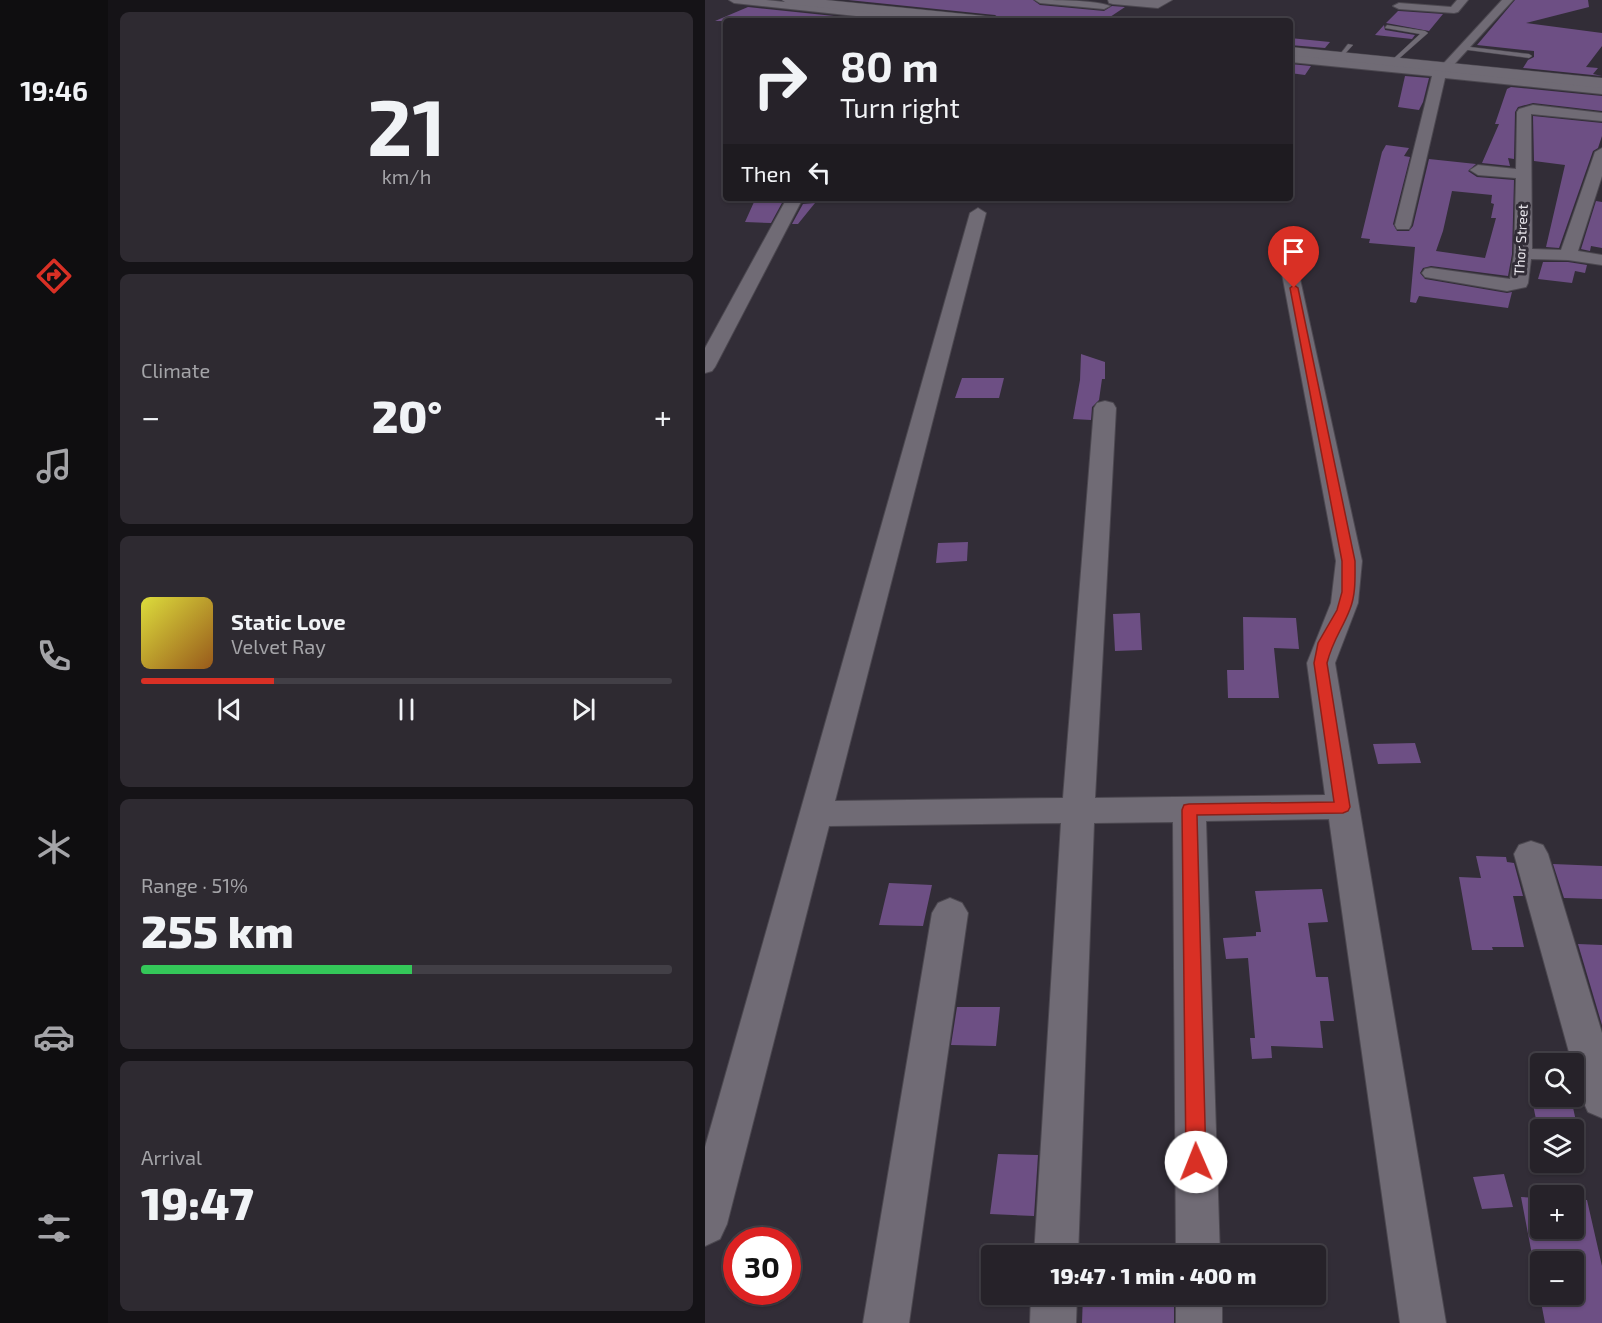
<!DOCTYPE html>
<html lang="en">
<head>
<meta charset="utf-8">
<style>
  body { margin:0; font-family:"Exo 2",sans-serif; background:#2e2a31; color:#f1f3f6; height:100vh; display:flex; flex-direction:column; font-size:22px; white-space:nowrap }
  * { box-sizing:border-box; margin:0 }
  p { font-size:20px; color:#a4a4a8 }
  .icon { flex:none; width:33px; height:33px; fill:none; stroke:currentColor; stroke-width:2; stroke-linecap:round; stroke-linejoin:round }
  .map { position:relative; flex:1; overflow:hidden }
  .details { display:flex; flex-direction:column; gap:12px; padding:12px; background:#151317; width:597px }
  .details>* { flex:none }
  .hud { position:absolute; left:18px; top:18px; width:570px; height:183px; border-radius:6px; box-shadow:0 2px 4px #0004,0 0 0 2px #423f46; background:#262229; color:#f1f3f6; overflow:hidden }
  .controls { position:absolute; left:825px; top:1053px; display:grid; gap:12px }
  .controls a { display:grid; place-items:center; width:54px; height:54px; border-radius:6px; background:#262229; box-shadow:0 2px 4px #0004,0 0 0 2px #423f46; font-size:30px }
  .speed { position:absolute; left:18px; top:1227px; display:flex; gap:12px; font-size:30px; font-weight:700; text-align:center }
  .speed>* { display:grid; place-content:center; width:78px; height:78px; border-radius:50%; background:#262229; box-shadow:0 2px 4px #0004,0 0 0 2px #423f46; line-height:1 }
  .speed .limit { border:9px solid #d22; background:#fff; color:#111 }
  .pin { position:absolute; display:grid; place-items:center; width:51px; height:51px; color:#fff; margin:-62px -26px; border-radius:50% 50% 50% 0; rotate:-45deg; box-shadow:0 0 6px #0007 }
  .pin .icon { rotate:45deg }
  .me { position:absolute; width:66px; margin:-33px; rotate:359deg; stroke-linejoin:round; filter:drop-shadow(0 0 4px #0008) }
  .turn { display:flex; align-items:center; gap:21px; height:126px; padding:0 18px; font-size:27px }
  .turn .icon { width:78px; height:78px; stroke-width:2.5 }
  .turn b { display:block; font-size:42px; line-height:51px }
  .then { display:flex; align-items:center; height:57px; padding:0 18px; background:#0003; gap:12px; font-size:22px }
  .big { font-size:45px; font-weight:800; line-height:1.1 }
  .details .card { flex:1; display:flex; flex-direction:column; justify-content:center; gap:9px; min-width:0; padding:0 21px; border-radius:9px; background:#2e2a31 }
  .details .dial { align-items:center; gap:0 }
  .dial b { font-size:78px; line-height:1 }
  .song { display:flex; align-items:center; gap:18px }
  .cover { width:72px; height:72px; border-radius:9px; background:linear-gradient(135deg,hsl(60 70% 55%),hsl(30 70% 35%)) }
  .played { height:6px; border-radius:3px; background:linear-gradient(90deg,#d93025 25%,#423f46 25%) }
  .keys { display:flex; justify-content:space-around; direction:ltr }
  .heat { display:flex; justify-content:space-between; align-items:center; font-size:33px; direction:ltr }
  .charge { height:9px; border-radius:4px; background:linear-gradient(90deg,#34c759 51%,#423f46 0) }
  .trip { position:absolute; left:276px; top:1245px; width:345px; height:60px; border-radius:6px; background:#262229; box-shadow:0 2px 4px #0004,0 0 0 2px #423f46; font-weight:800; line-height:60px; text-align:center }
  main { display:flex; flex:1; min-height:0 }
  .dock { display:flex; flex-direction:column; width:108px; justify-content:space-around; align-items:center; background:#0f0e10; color:#a4a4a8 }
  .dock .icon { width:42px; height:42px }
  .dock .selected { color:#d93025 }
  .dock b { font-size:27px; color:#f1f3f6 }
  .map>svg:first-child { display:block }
  .building { fill:#6d4f84; fill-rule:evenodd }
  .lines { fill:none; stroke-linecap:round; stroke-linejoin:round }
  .service-casing { stroke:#4c4850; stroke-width:1 }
  .minor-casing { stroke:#4c4850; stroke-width:2 }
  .tertiary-casing { stroke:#4c4850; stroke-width:1 }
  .service { fill:#706b75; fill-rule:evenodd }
  .minor { fill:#706b75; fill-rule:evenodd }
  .tertiary { fill:#706b75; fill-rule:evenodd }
  .route { fill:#d93025; stroke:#8d1f18; stroke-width:1.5 }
  .labels { text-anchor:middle; stroke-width:6; stroke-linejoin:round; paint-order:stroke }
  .far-street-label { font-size:14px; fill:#ece9ef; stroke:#322d37 }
</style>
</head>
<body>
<main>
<nav class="dock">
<b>19:46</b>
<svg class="icon selected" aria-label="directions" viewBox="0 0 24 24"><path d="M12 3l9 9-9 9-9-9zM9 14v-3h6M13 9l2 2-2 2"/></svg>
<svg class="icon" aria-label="music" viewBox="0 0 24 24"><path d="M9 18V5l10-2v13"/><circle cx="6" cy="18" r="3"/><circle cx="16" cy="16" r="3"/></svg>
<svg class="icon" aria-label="phone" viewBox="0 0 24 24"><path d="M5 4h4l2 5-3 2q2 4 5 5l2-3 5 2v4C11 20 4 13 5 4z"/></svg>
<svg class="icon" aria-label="climate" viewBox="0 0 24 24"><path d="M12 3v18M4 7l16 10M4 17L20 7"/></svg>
<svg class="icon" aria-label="car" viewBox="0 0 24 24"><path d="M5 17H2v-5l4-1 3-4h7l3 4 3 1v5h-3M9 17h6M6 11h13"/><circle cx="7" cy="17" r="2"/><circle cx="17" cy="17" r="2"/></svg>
<svg class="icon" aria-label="filters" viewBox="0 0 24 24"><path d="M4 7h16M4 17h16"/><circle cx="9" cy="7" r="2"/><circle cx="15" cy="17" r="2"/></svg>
</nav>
<section class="details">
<div class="card dial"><b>21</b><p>km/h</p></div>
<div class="card"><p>Climate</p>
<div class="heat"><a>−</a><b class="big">20°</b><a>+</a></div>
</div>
<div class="card">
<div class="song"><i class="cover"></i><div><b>Static Love</b><p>Velvet Ray</p></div></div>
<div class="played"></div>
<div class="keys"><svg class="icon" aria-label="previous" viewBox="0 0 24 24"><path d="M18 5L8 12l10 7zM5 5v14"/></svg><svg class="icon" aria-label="pause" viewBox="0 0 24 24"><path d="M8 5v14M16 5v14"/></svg><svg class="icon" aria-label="next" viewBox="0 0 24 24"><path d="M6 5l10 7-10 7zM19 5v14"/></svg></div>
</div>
<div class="card"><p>Range · 51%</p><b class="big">255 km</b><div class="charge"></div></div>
<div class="card"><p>Arrival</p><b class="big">19:47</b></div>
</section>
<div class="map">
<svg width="897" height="1323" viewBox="0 0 897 1323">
  <rect width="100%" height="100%" fill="#322d37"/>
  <path class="building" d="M 143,0 L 328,0 L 335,5 L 399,11 L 407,6 L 420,7 L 399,21 L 352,18 L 347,21 L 299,21 L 290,15 Z
    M 810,0 L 883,0 L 884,7 L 821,23 L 897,33 L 897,46 L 881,67 L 893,68 L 888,74 L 897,76 L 818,68 L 823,60 L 829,57 L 829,51 L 772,45 Z
    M 43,7 L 177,21 L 10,21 Z
    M 693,11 L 694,11 L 738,14 L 724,31 L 681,23 Z
    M 679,25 L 680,30 L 710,35 L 707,39 L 670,35 Z
    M 585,38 L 625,42 L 620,48 L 585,45 Z
    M 585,64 L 606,66 L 600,75 L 585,73 Z
    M 700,76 L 724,78 L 718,102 L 714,110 L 693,107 Z
    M 806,87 L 897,96 L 897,111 L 828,103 L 813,107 L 810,112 L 809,159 L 803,158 L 805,166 L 777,163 L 794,124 L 790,124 L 802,89 Z
    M 828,116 L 897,123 L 897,136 L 893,148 L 888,151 L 854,248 L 841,247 L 860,165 L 829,161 Z
    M 681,145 L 704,148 L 699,156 L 705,157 L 688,224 L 692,231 L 704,231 L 708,226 L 724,159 L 771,164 L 763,171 L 772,177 L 809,180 L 807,254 L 803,276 L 726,266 L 718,268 L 715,273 L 720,279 L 802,293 L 807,292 L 803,308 L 714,296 L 711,303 L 705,302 L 710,247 L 664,243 L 665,239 L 656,238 L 677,152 ZM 747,191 L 787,195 L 786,203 L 789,204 L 786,218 L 791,218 L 780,258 L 731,251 L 738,231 Z
    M 73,201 L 78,201 L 66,223 L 40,222 L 49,202 Z
    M 891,201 L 897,202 L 897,248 L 886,246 L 885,251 L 876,249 Z
    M 110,203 L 93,224 L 87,224 L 98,204 Z
    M 838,262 L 863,262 L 882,265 L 880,273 L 870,271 L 867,283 L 833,279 Z
    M 376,354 L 400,362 L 400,379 L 397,379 L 394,400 L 387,407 L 386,420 L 368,419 L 375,380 Z
    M 257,378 L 299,378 L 294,398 L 250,398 Z
    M 263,542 L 262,561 L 231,563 L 233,543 Z
    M 435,613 L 437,650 L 410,651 L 408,614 Z
    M 538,617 L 591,618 L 594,649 L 569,648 L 574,698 L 523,698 L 522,670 L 539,670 Z
    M 710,743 L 716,763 L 673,764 L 668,744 Z
    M 771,856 L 801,857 L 802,862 L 809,863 L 818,896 L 808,896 L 819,947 L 787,947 L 788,950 L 767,950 L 754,877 L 776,878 Z
    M 848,864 L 897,866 L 897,899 L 859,898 Z
    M 184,883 L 227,885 L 218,926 L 174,925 Z
    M 617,889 L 623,922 L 603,923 L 611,977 L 623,977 L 629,1021 L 615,1021 L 618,1048 L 566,1046 L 567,1058 L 547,1059 L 545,1038 L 550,1038 L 543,958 L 521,959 L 518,938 L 551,936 L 551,932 L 556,932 L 550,891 Z
    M 873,944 L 897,945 L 897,1025 Z
    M 252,1007 L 295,1007 L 291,1046 L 246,1045 Z
    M 826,1095 L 866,1098 L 872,1126 L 832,1124 Z
    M 293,1154 L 333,1155 L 329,1216 L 285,1214 Z
    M 799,1174 L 808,1207 L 777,1209 L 768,1177 Z
    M 816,1197 L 836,1198 L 836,1228 L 868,1228 L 868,1200 L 882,1200 L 897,1266 L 897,1323 L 840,1323 ZM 836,1262 L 868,1262 L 868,1294 L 836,1294 Z
    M 378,1294 L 469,1294 L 469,1323 L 377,1323 Z"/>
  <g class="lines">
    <g class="service-casing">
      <path id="service" d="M 682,25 L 720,31 L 723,33 L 689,63 L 687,60 L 715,34 L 680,28 Z
        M 643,44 L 648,45 L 637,57 L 633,57 Z
        M 757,46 L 824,54 L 827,56 L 824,58 L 755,49 Z"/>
    </g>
    <g class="minor-casing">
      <path id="minor" d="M 24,0 L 61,0 L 231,18 L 237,21 L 198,21 L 29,3 Z
        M 330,0 C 347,0 391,0 405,6 L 399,9 L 335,3 Z
        M 403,0 L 467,0 L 453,8 L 408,4 L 404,3 Z
        M 752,0 L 763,0 L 753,12 L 749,13 L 694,9 L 688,6 L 694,3 L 746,7 Z
        M 797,0 L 808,0 L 744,70 L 897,86 L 897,94 L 740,78 L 706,225 L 704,229 L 692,229 L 690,225 L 727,76 L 585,62 L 585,54 L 738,70 L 736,67 L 738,64 Z
        M 828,105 L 897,113 L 897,121 L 826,114 L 827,249 L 856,250 L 890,152 L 897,148 L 897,176 L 873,251 L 897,255 L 897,265 L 863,260 L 826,259 L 823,283 L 821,287 L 802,291 L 720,277 L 717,273 L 720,269 L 726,268 L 805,279 L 809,254 L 811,178 L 773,175 L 765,170 L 773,165 L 811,169 L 812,112 L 814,109 Z
        M 82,198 L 98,198 L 10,367 L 7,371 L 0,373 L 0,348 Z
        M 273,208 L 281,213 L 130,801 L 358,798 L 389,408 L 392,403 L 400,401 L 408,403 L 411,408 L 390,798 L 620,795 L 602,663 L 626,603 L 631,561 L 571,242 L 574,238 L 586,238 L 657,561 L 653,603 L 630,663 L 741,1323 L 695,1323 L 624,819 L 501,821 L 515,1256 L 471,1256 L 468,822 L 389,823 L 373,1256 L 329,1256 L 356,823 L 124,826 L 22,1224 L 15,1239 L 0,1246 L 0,1147 L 265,213 Z
        M 826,841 L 838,845 L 843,854 L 897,1033 L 897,1118 L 883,1112 L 877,1099 L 809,854 L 814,845 Z
        M 245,898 L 257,903 L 263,913 L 204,1323 L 158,1323 L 227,913 L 233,903 Z
        M 326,1294 L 372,1294 L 371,1323 L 325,1323 Z
        M 471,1294 L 517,1294 L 517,1323 L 471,1323 Z"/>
    </g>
    <g class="tertiary-casing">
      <path id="tertiary" d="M 77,0 L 121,0 L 290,17 L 297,21 L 251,21 L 83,4 Z
        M 585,47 L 897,78 L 897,88 L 585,55 Z"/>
    </g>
    <use href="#service" class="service"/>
    <use href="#minor" class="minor"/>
    <use href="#tertiary" class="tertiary"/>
  </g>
  <path class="route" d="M 589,285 L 593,288 L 650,561 C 650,577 651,594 645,609 C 637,630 628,639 622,663 L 645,807 L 643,811 L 638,813 L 492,815 L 501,1162 L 498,1169 L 491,1171 L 484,1169 L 481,1162 L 477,810 L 479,805 L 484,804 L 629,802 L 609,663 L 613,643 L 632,610 L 637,592 L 637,561 L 585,288 Z"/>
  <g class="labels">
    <g class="far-street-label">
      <text transform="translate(816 240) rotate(-87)" y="5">Thor Street</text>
    </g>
  </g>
</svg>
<div class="controls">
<a><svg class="icon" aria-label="search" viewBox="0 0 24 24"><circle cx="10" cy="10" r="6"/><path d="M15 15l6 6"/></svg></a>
<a><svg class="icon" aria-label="layers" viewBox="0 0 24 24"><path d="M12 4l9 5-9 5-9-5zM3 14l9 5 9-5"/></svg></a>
<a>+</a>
<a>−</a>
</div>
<div class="speed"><div class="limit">30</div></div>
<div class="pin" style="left:589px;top:288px;background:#d93025"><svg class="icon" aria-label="arrive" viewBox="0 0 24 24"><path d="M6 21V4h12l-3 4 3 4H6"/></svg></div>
<svg class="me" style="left:491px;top:1162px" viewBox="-20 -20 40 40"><circle r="19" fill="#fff"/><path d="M0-13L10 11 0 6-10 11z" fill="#d93025"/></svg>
<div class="trip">19:47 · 1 min · 400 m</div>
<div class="hud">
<div class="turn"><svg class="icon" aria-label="right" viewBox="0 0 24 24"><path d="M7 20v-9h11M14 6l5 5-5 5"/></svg><div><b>80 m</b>Turn right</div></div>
<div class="then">Then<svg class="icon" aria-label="left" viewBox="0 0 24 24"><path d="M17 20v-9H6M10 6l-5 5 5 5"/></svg></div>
</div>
</div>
</main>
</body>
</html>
